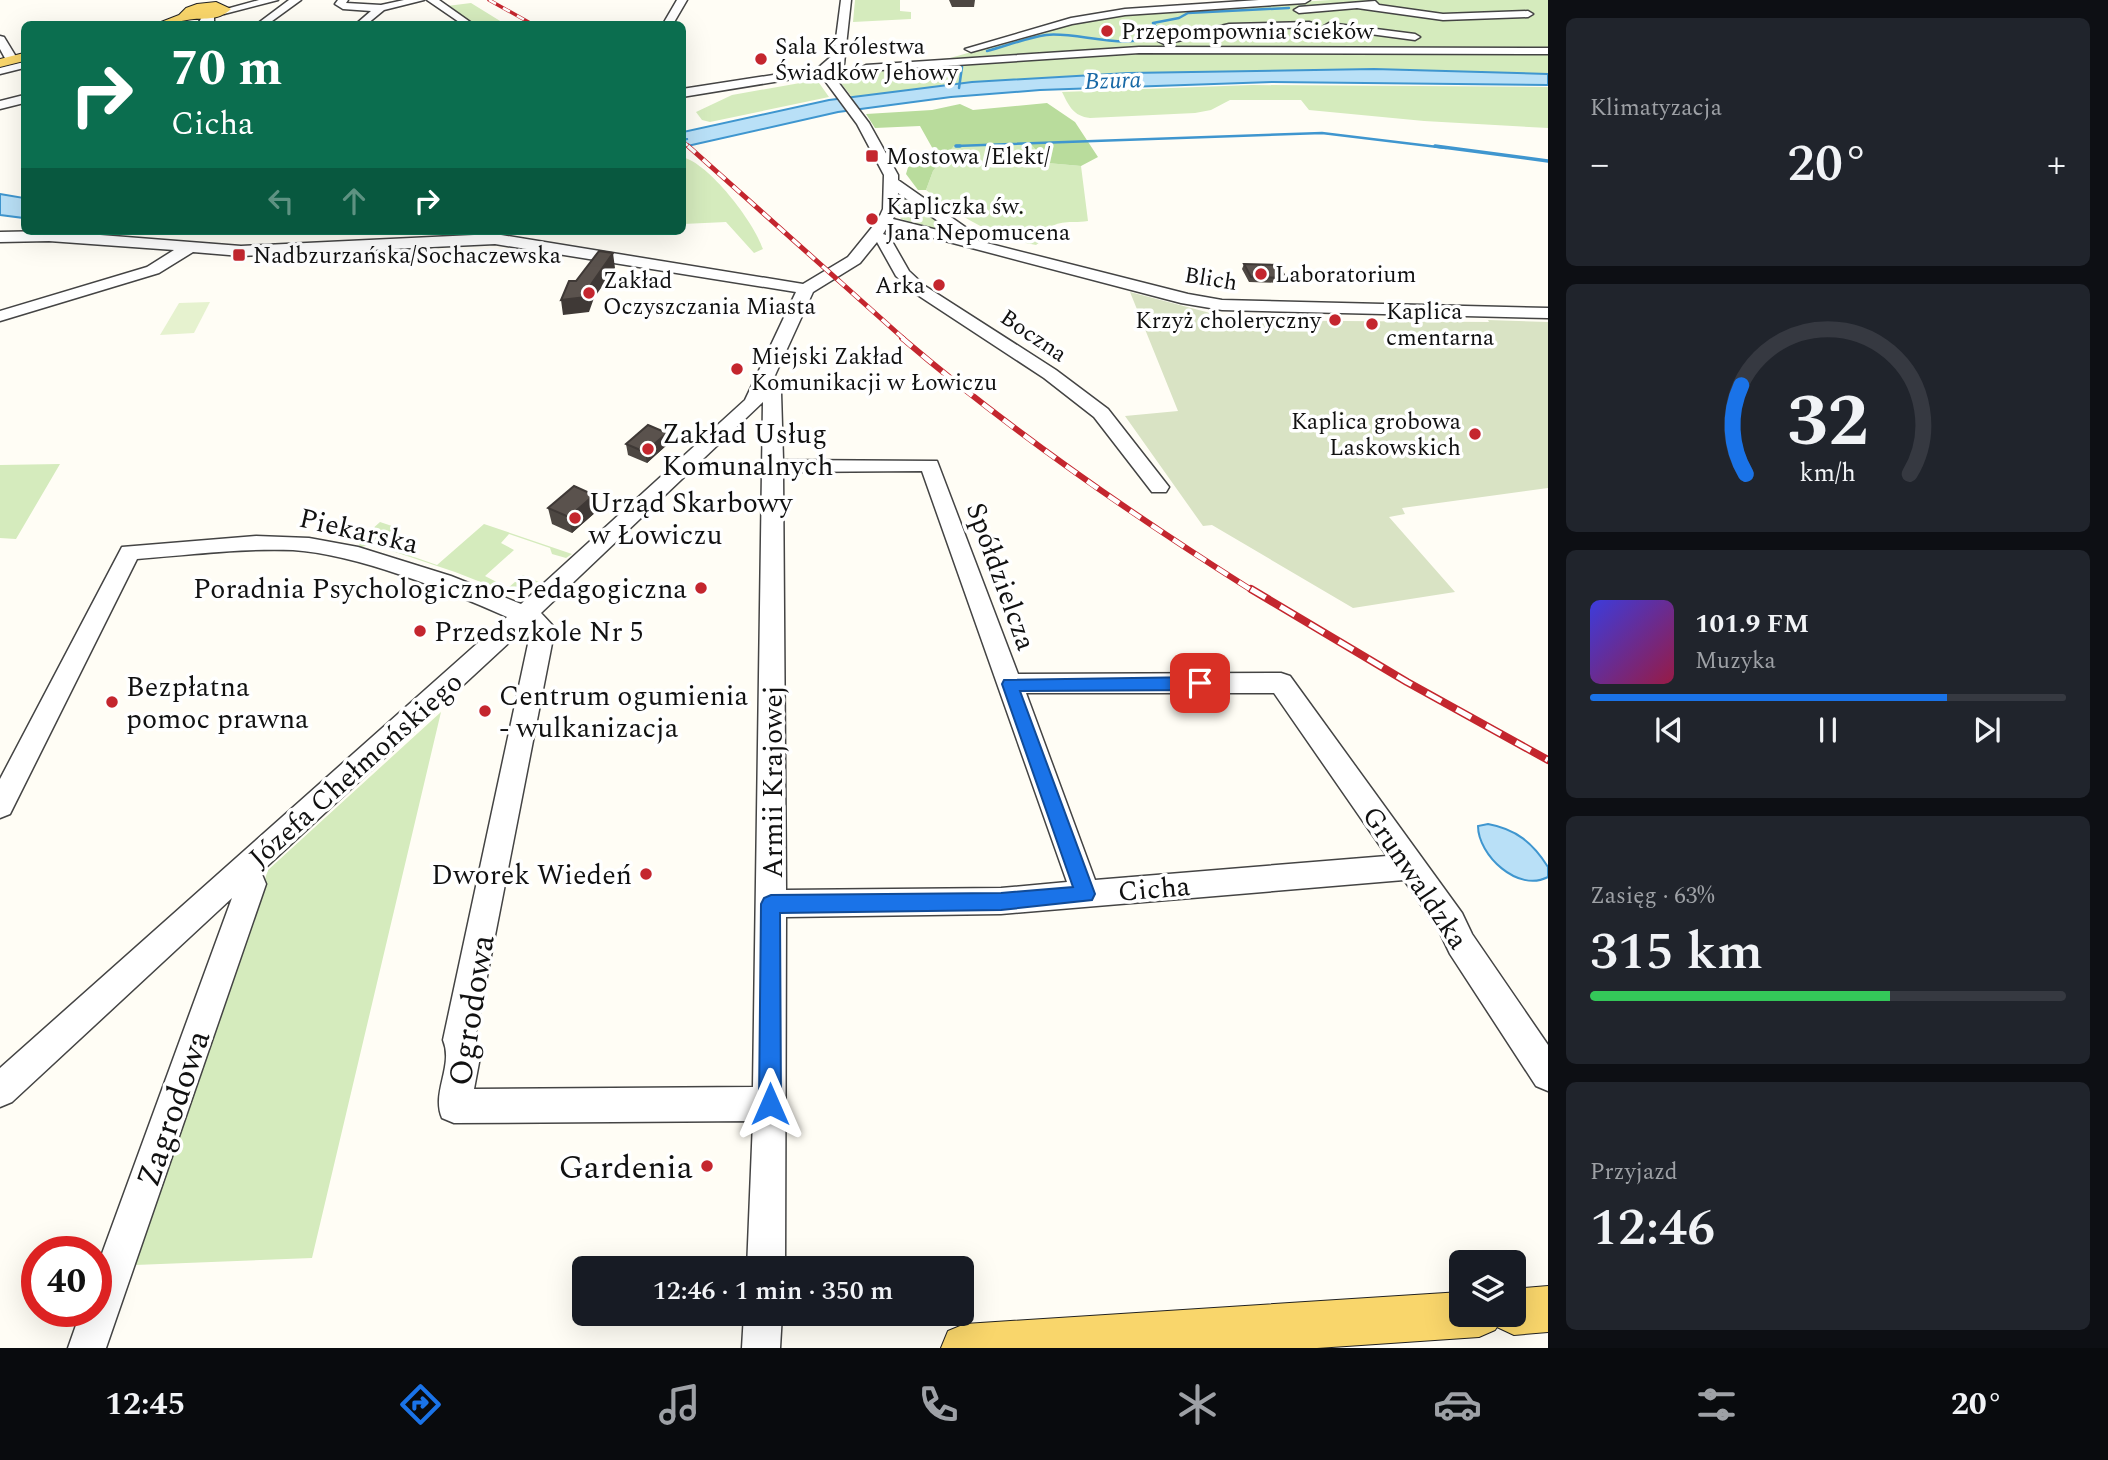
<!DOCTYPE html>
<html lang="pl">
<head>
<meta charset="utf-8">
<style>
  body { margin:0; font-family:Spectral,serif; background:#20242c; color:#f1f3f6; height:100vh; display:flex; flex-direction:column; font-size:26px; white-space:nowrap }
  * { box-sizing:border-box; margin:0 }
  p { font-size:23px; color:#9ea1a6 }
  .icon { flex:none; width:38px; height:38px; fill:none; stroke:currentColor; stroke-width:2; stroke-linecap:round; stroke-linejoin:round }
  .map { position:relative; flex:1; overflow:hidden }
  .sheet { display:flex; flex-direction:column; gap:18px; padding:18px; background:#0d0f14; width:560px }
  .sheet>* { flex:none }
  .hud { position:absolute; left:21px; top:21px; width:665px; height:214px; border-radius:10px; box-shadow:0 7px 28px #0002; background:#0b6e4f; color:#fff; overflow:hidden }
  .fabs { position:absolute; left:1449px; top:1250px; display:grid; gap:14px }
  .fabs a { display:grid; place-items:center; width:77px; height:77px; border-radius:10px; background:#171b24; box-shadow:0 7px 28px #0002; font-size:35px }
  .speed { position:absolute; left:21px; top:1236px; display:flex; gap:14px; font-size:35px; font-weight:700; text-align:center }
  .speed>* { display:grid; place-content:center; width:91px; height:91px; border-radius:50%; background:#171b24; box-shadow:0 7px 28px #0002; line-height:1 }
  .speed .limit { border:10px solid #d22; background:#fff; color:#111 }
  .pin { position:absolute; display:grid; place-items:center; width:60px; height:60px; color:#fff; margin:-30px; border-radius:14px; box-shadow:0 4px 10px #0006 }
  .me { position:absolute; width:77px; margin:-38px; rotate:0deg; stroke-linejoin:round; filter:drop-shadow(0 0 5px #0008) }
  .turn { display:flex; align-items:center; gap:24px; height:147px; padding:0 35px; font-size:32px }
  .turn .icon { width:91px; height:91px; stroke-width:2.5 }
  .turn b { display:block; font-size:49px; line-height:60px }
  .lanes { display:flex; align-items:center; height:66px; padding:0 35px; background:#0003; justify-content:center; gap:35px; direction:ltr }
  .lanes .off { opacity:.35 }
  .big { font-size:52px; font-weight:600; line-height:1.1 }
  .sheet .card { flex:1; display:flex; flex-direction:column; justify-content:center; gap:10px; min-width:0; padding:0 24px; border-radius:10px; background:#20242c }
  .sheet .dial { align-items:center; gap:0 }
  .dial svg { height:182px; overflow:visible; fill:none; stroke:#363941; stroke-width:7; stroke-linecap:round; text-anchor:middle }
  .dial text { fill:#f1f3f6; stroke:none }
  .song { display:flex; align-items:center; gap:21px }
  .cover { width:84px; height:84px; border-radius:10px; background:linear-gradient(135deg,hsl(240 70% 55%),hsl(340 70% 35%)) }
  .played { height:7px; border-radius:4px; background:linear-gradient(90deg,#1a73e8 75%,#363941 75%) }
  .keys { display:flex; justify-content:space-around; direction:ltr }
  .heat { display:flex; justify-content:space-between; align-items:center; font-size:38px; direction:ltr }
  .charge { height:10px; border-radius:5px; background:linear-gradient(90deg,#34c759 63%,#363941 0) }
  .trip { position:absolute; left:572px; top:1256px; width:402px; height:70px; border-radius:10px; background:#171b24; box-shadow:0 7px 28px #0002; font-weight:600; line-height:70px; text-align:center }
  .tabs { display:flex; height:112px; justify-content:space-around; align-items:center; background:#090b0e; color:#9ea1a6 }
  .tabs .icon { width:49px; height:49px }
  .tabs .selected { color:#1a73e8 }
  .tabs b { font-size:32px; color:#f1f3f6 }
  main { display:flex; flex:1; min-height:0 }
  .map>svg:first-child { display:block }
  .green { fill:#d5ebbd }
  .forest { fill:#b9dc9c }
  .cemetery { fill:#d9e3c4 }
  .pitch { fill:#e6f2cf }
  .water { fill:#b9e0f7; stroke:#3f96cf; stroke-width:2 }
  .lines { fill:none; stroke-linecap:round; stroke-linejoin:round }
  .stream-far1 { stroke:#3f96cf; stroke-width:2.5 }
  .stream { stroke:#3f96cf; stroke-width:3.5 }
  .minor-casing { stroke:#444; stroke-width:3 }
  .major-casing { stroke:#222; stroke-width:2 }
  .minor { fill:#fff; fill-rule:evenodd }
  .major { fill:#f9d66b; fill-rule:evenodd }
  .rail-far3-casing { stroke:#c4262e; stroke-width:3.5 }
  .rail-far2-casing { stroke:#c4262e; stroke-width:5 }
  .rail-far1-casing { stroke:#c4262e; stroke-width:6 }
  .rail-casing { stroke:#c4262e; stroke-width:8 }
  .rail-far3 { stroke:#fff; stroke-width:2.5; stroke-dasharray:8; stroke-linecap:butt }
  .rail-far2 { stroke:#fff; stroke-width:3.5; stroke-dasharray:10; stroke-linecap:butt }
  .rail-far1 { stroke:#fff; stroke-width:4.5; stroke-dasharray:13; stroke-linecap:butt }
  .rail { stroke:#fff; stroke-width:5; stroke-dasharray:17; stroke-linecap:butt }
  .wall { fill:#4d4742 }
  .shaded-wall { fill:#3f3936 }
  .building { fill:#5a524d; stroke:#3f3936; stroke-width:2 }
  .route { fill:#1a73e8; stroke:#114b97; stroke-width:2 }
  .poi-dot { fill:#c4262e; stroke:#fff; stroke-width:2.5 }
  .labels { text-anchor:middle; stroke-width:7; stroke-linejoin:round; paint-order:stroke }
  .far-poi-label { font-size:23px; fill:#111; stroke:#fff; text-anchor:start }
  .far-street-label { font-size:23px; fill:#111; stroke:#fff }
  .far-water-label { font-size:24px; font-style:italic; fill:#1768a6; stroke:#fff }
  .poi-label { font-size:28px; fill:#111; stroke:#fff; text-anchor:start }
  .street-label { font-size:28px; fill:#111; stroke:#fff }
  .near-street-label { font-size:33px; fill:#111; stroke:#fff }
  .near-poi-label { font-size:33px; fill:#111; stroke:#fff; text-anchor:end }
</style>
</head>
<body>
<main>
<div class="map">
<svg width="1548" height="1348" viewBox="0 0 1548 1348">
  <rect width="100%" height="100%" fill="#fffdf5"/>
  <path class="green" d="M 855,0 L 900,0 L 900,11 L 911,12 L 911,19 L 853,22 Z
    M 1330,0 L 1548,0 L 1548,74 C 1382,72 1217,67 1051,77 C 984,81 918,90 852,97 L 840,82 L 849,73 L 861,68 L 950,58 L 1079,22 L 1140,13 Z
    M 471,3 L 505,24 L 473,24 L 447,6 Z
    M 817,80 L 829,97 L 710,122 L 702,120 L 696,112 L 732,95 Z
    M 1252,85 L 1548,87 L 1548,128 L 1424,121 L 1309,110 L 1301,100 L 1230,100 L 1211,110 L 1195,113 L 1090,118 C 1073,116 1069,106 1062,92 Z
    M 1030,143 L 1047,163 L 1081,166 L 1088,221 C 1067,224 1062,218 1043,232 L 1044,239 L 1036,245 C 994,238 959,216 926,190 L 933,171 L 954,146 Z
    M 682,157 C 709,163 754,222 763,249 L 754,253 L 726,222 L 683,224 Z
    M 899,191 L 930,216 L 965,237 L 901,219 L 897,213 Z
    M 60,464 L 16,539 L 0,538 L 0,465 Z
    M 380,522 L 395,527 L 377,544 L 437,565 L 484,524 L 572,554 L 566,558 L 552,554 L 550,548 L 509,534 L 501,543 L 514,550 L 485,576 L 508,588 L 523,575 L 539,582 L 501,590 L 455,572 L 371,544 L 359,548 L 360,540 Z
    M 441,712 L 312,1258 L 135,1265 L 268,870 Z"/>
  <path class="forest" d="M 1047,103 L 1075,122 L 1098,157 L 1081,166 L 1047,163 L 1030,143 L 954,146 L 933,171 L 926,190 L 918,190 L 906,174 L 909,164 L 904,156 L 934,151 L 920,126 L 875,128 L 866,114 L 932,110 L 960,104 L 973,110 Z"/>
  <path class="cemetery" d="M 1130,292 L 1214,314 L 1218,320 L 1489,322 L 1488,320 L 1548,322 L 1548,488 L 1402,508 L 1405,514 L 1389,517 L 1455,592 L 1353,608 L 1212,525 L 1203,526 L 1125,416 L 1178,411 Z"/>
  <path class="pitch" d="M 210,302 L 194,333 L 160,335 L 179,303 Z"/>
  <path class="water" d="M 1374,69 L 1548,74 L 1548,85 L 1273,82 L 1040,90 L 951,97 L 838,112 L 683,147 L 683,140 L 688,139 L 683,139 L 683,132 L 829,100 L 972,82 L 1128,73 Z
    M 0,194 L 24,198 L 24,218 L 0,215 Z
    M 1488,824 C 1516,829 1533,843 1548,867 L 1548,877 C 1518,893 1478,855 1478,826 Z"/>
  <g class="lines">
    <path class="stream-far1" d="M 1300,7 L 1329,5
      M 987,51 C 1006,46 1026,38 1046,35 C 1079,31 1126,53 1161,33 L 1153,23 L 1179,18 L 1188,13 L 1289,8
      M 959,88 L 962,67
      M 956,146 L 1322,133 L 1446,148"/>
    <path class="stream" d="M 956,146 L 960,146
      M 1435,146 L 1548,161"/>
    <g class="minor-casing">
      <path id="minor" d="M 259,0 L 278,0 L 224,14 L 219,11 Z
        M 289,0 L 301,0 L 268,24 L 257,24 Z
        M 338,0 L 348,0 L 346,3 L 381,5 L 404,0 L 424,0 L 384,10 L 367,24 L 356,24 L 371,11 L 343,9 L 335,4 Z
        M 427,0 L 439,0 L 473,24 L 462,24 Z
        M 677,0 L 687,0 L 673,24 L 663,24 Z
        M 841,0 L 851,0 L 844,64 L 831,68 L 835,78 L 869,123 L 898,175 L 898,180 L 968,229 L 971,232 L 963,237 L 1188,294 L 1222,300 L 1548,308 L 1548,318 L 1222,310 L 1181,303 L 888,226 L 883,234 L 889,236 L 909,271 L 925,286 L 1056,370 L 1108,409 L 1169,487 L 1166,492 L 1152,492 L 1094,417 L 1044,378 L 913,292 L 896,276 L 877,242 L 860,263 L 813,292 L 771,384 L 781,392 L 783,460 L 937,461 L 1018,674 L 1281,673 L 1290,676 L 1462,913 L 1472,934 L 1548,1045 L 1548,1091 L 1536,1086 L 1450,954 L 1440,933 L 1404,880 L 1001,914 L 786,917 L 785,1269 L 747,1269 L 753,1121 L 454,1123 L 442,1118 C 431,1092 454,1066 443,1040 L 531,630 L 527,626 L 261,872 L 266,884 L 106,1348 L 68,1348 L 81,1311 L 96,1311 L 96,1270 L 232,898 L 12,1102 L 0,1107 L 0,1068 L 507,617 C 449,591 356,554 293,550 C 241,548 189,555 137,559 L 10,814 L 0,818 L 0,779 L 122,547 L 256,536 L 309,538 L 358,547 L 451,576 L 521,604 L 745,400 L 796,292 L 495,244 L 241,256 L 193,252 L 159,273 L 0,321 L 0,311 L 147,267 L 174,250 L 49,241 L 0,242 L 0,232 L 49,231 L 241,246 L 495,234 L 803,284 L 848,257 L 878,220 L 883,209 L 884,175 L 857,124 L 823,78 L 823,74 L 682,97 L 682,89 L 818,68 L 834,54 ZM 898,193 L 958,235 L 893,219 L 897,209 ZM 763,402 L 753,1087 L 474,1089 L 481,1052 L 475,1038 L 555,628 L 541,613 ZM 922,471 L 1067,882 L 1001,888 L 786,890 L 783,472 ZM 1026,693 L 1274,693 L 1387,856 L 1095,880 Z
        M 1259,0 L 1310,0 L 1305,3 L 1125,15 L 1072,24 L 971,52 L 965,49 L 1071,18 L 1125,9 Z
        M 1375,1 L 1379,5 L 1443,14 L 1528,11 L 1533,14 L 1528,17 L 1443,20 L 1357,8 L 1299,13 L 1294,10 L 1299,7 Z
        M 207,14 L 214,17 L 214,21 L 209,24 L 198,24 L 203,15 Z
        M 1309,22 L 1313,23 L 1313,27 L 1229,30 L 1164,44 L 1158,41 L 1229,24 Z
        M 1329,23 L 1415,34 L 1420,37 L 1415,40 L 1325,28 L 1324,26 Z
        M 0,36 L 4,37 L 18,60 L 16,62 L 6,60 L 0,49 Z
        M 1139,47 L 1548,48 L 1548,54 L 1139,53 L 866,71 L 860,68 L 866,65 Z
        M 24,62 L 24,68 L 0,74 L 0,68 Z
        M 24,95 L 24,103 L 0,109 L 0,101 Z
        M 744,1314 L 782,1314 L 780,1348 L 742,1348 Z"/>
    </g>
    <g class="major-casing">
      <path id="major" d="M 216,2 L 231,9 C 219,20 209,18 194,19 C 182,20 169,25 156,24 L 179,15 L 186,8 L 197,4 Z
        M 24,53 L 24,61 L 0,67 L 0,59 Z
        M 1548,1286 L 1548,1332 L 1514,1335 L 1497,1327 L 1495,1330 L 1479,1337 L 1317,1348 L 941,1348 L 948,1331 L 965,1324 L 1461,1292 L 1461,1314 L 1514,1314 L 1514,1289 Z"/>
    </g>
    <use href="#minor" class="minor"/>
    <use href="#major" class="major"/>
    <g class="rail-far3-casing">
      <path id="rail-far3" d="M 489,0 L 532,24
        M 682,140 L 690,148"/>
    </g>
    <g class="rail-far2-casing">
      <path id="rail-far2" d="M 688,146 L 904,339"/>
    </g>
    <g class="rail-far1-casing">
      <path id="rail-far1" d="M 902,338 C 1012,432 1131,514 1253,591"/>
    </g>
    <g class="rail-casing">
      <path id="rail" d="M 1251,589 L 1407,682 L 1548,760"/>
    </g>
    <use href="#rail-far3" class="rail-far3"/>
    <use href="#rail-far2" class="rail-far2"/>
    <use href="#rail-far1" class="rail-far1"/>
    <use href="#rail" class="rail"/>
  </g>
  <path class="wall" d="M 949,0 L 975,0 L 974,7 L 952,7 Z
    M 1244,264 L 1286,278 L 1284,283 L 1249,282 L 1242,269 Z
    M 667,433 L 668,444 L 647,463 L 628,455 L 626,444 Z
    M 594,495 L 597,511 L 572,533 L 552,524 L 548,508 Z"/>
  <path class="shaded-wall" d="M 613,253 L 615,268 L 594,298 L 589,312 L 563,315 L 561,300 L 592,283 Z
    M 667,433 L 668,444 L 647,463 L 645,452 Z
    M 594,495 L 597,511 L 572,533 L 569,517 Z"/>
  <path class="building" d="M 599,251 L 613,253 L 592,283 L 586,297 L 561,300 L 569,281 L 576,281 Z
    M 1244,264 L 1278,265 L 1286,278 L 1251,277 Z
    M 648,425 L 667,433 L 645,452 L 626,444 Z
    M 574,486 L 594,495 L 569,517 L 548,508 Z"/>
  <path class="route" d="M 1200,677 L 1208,683 L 1200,690 L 1020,691 L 1095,894 L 1092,900 L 1001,910 L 780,913 L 781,1104 L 777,1112 L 770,1115 L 762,1112 L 759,1104 L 761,904 L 764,898 L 771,895 L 1001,893 L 1073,887 L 1002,684 L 1004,680 Z"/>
  <g class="poi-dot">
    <circle cx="1107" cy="31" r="7"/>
    <circle cx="761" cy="59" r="7"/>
    <rect x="865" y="149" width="14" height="14" rx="3.5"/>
    <circle cx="872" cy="219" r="7"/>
    <rect x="232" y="248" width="14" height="14" rx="3.5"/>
    <circle cx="1261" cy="274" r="7"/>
    <circle cx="939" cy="285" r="7"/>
    <circle cx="589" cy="293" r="7"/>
    <circle cx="1335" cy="320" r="7"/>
    <circle cx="1372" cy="324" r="7"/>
    <circle cx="737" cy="369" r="7"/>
    <circle cx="1475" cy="434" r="7"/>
    <circle cx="648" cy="449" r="7"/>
    <circle cx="575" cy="518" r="7"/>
    <circle cx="701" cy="588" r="7"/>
    <circle cx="420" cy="631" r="7"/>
    <circle cx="112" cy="702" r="7"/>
    <circle cx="485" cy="711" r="7"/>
    <circle cx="646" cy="874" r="7"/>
    <circle cx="707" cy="1166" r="7"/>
  </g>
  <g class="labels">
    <g class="far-poi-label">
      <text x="1121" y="39">Przepompownia ścieków</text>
      <text x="775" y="54">Sala Królestwa<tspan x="775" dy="26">Świadków Jehowy</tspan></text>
      <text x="886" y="164">Mostowa /Elekt/</text>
      <text x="886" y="214">Kapliczka św.<tspan x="886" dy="26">Jana Nepomucena</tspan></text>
      <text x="253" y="263">Nadbzurzańska/Sochaczewska</text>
      <text x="1275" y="282">Laboratorium</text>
      <text x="603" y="288">Zakład<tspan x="603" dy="26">Oczyszczania Miasta</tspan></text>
      <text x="925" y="293" text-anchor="end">Arka</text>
      <text x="1386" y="319">Kaplica<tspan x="1386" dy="26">cmentarna</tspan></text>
      <text x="1321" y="328" text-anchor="end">Krzyż choleryczny</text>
      <text x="751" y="364">Miejski Zakład<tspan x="751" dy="26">Komunikacji w Łowiczu</tspan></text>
      <text x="1461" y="429" text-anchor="end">Kaplica grobowa<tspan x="1461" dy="26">Laskowskich</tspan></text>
    </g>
    <g class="far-street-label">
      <text transform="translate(1211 278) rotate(9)" y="8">Blich</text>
      <text transform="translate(1034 335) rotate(34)" y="8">Boczna</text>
    </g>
    <g class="far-water-label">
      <text transform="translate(1113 80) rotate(-2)" y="8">Bzura</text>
    </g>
    <g class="poi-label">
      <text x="662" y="443">Zakład Usług<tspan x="662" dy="32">Komunalnych</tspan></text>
      <text x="589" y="512">Urząd Skarbowy<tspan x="589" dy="32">w Łowiczu</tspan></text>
      <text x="687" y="598" text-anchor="end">Poradnia Psychologiczno-Pedagogiczna</text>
      <text x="434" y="641">Przedszkole Nr 5</text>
      <text x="126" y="696">Bezpłatna<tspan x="126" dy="32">pomoc prawna</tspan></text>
      <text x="499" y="705">Centrum ogumienia<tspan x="499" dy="32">- wulkanizacja</tspan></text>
      <text x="632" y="884" text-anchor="end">Dworek Wiedeń</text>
    </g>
    <g class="street-label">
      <text transform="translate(359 530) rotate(13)" y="10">Piekarska</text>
      <text transform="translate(1002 576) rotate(70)" y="10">Spółdzielcza</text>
      <text transform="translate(355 769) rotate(-42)" y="10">Józefa Chełmońskiego</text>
      <text transform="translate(772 782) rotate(-90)" y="10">Armii Krajowej</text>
      <text transform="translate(1416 877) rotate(56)" y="10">Grunwaldzka</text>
      <text transform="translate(1154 888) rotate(-5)" y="10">Cicha</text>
    </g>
    <g class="near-street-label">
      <text transform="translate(470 1010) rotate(-81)" y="12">Ogrodowa</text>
      <text transform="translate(172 1108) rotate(-71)" y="12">Zagrodowa</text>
    </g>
    <g class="near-poi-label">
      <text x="693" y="1178">Gardenia</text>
    </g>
  </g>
</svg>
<div class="fabs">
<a><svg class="icon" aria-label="layers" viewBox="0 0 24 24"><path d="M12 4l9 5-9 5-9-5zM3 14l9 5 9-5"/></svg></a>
</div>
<div class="speed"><div class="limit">40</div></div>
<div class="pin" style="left:1200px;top:683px;background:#d93025"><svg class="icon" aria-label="arrive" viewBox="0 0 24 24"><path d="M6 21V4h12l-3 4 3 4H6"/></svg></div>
<svg class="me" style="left:770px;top:1104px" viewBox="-20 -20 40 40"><path d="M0-17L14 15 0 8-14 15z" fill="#1a73e8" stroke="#fff" stroke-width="4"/></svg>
<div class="trip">12:46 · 1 min · 350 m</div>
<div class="hud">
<div class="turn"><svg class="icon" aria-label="right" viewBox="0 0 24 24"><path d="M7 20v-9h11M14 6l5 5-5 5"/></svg><div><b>70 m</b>Cicha</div></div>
<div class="lanes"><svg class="icon off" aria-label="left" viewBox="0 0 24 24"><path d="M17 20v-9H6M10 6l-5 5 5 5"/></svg><svg class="icon off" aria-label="ahead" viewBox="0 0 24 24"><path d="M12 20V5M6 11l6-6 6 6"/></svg><svg class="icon" aria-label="right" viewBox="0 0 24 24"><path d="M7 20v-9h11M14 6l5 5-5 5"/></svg></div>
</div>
</div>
<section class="sheet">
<div class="card"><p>Klimatyzacja</p>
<div class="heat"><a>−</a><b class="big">20°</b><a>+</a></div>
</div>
<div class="card dial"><svg viewBox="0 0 100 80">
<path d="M14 69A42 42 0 1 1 86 69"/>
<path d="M14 69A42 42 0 0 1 12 30" stroke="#1a73e8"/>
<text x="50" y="56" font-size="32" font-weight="700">32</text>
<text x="50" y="72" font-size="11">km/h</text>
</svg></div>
<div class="card">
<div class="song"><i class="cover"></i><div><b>101.9 FM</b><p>Muzyka</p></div></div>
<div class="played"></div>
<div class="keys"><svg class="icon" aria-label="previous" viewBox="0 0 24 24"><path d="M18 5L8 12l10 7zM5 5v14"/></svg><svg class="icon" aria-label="pause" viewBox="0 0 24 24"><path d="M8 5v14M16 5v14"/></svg><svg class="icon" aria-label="next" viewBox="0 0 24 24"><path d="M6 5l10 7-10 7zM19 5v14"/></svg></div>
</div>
<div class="card"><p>Zasięg · 63%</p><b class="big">315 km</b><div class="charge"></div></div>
<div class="card"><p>Przyjazd</p><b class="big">12:46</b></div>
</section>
</main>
<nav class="tabs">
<b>12:45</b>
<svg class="icon selected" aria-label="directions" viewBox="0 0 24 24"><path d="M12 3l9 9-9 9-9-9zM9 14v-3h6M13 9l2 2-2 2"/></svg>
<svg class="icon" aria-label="music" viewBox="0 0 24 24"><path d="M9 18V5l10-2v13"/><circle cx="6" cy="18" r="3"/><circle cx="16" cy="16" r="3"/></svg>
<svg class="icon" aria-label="phone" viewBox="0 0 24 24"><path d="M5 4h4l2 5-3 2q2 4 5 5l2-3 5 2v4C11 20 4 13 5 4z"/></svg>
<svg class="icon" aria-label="climate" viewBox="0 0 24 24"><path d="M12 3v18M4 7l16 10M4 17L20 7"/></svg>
<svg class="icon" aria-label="car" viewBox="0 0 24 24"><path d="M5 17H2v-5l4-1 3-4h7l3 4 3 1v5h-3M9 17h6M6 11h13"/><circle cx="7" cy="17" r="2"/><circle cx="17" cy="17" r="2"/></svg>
<svg class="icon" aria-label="filters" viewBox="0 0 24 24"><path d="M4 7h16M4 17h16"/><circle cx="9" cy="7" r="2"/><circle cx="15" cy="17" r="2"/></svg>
<b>20°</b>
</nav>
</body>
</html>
